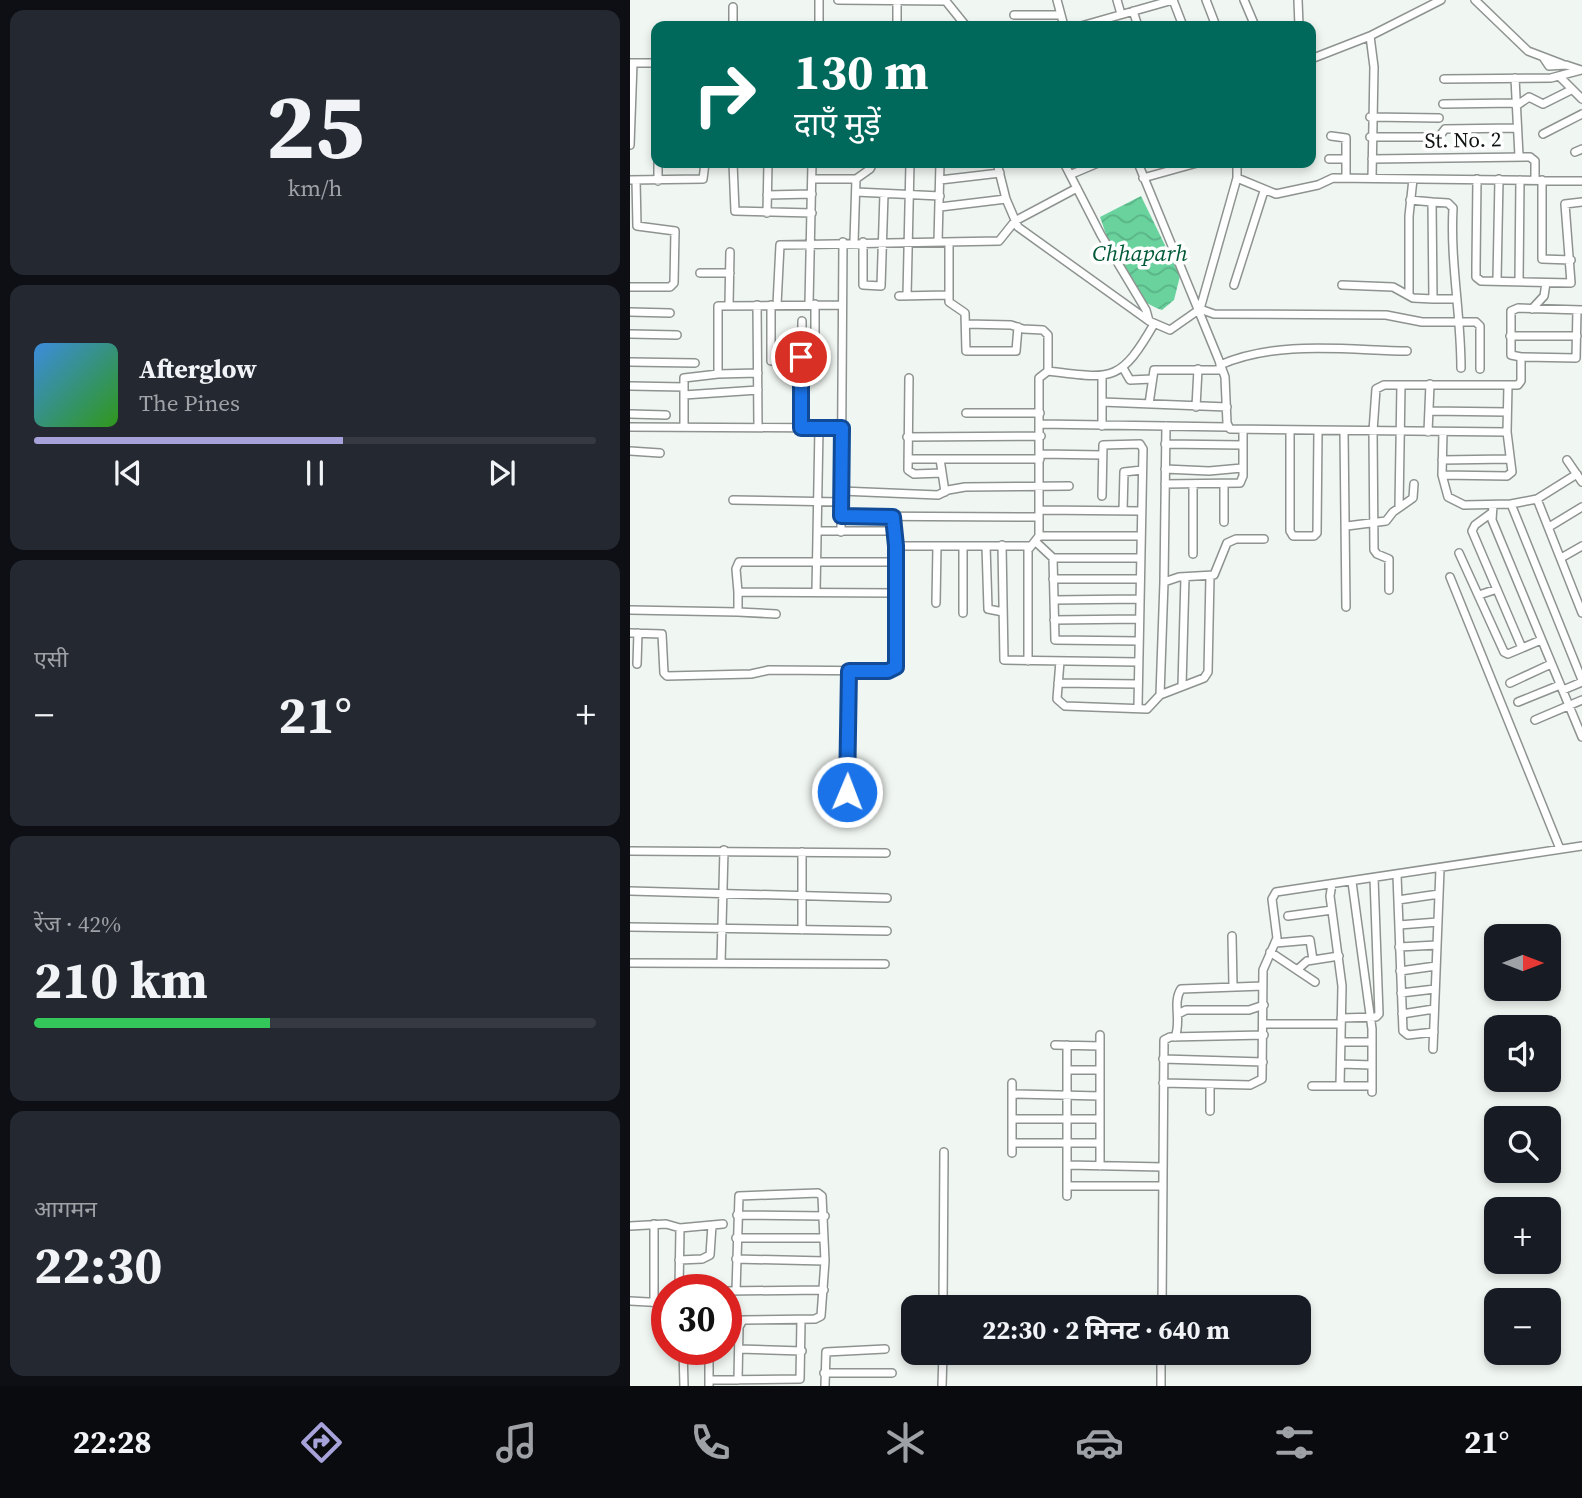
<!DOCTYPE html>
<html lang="hi">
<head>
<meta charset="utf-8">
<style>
  body { margin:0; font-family:"Source Serif 4","Noto Sans Devanagari",serif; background:#242831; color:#f1f3f6; height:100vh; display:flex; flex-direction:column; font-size:26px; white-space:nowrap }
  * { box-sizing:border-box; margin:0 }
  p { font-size:23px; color:#9ea1a6 }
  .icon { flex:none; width:38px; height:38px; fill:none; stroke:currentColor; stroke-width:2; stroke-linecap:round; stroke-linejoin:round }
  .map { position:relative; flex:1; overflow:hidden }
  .side { display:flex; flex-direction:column; gap:10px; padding:10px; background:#0d0f14; width:630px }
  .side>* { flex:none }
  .hud { position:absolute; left:21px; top:21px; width:665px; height:147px; border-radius:14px; box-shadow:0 4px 10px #0003; background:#00695c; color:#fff; overflow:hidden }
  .needle { width:46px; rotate:90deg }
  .fabs { position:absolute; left:854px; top:924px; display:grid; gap:14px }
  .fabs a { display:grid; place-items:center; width:77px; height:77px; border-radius:14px; background:#171b24; box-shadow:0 4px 10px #0003; font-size:35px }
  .speed { position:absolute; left:21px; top:1274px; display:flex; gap:14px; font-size:35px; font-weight:700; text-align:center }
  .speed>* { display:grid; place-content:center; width:91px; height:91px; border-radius:50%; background:#171b24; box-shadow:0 4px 10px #0003; line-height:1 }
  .speed .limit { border:10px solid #d22; background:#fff; color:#111 }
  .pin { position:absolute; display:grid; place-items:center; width:60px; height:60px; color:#fff; margin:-30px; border:4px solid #fff; border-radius:50%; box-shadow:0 2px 7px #0007 }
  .me { position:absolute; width:77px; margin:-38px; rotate:1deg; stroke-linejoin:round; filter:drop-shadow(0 0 5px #0008) }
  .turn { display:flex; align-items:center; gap:24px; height:147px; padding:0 28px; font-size:32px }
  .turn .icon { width:91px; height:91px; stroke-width:2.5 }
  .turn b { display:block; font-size:49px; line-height:60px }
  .big { font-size:52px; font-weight:700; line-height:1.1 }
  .side .tile { flex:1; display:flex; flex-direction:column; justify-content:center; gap:10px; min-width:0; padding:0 24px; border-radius:14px; background:#242831 }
  .side .dial { align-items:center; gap:0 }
  .dial b { font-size:91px; line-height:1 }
  .song { display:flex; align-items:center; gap:21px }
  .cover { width:84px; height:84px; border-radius:10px; background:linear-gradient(135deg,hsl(210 70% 55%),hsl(110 70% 35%)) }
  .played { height:7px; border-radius:4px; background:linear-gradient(90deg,#a7a3da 55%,#363941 55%) }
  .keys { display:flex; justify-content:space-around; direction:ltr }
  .heat { display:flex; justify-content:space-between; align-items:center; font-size:38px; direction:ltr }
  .charge { height:10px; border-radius:5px; background:linear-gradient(90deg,#34c759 42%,#363941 0) }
  .trip { position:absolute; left:271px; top:1295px; width:410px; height:70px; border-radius:14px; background:#171b24; box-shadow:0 4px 10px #0003; font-weight:700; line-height:70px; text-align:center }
  .menu { display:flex; height:112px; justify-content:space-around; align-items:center; background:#090b0e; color:#9ea1a6 }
  .menu .icon { width:49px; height:49px }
  .menu .on { color:#a7a3da }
  .menu b { font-size:32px; color:#f1f3f6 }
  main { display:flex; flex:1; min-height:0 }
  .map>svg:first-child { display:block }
  .water { fill:url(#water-waves) }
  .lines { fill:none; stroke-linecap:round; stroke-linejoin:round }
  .minor-casing { stroke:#8e9390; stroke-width:10 }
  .minor { stroke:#fff; stroke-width:7 }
  .route-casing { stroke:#114b97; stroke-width:18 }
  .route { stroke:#1a73e8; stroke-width:12 }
  .labels { text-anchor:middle; stroke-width:7; stroke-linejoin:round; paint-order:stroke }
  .street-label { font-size:21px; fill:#111312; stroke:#fff }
  .water-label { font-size:23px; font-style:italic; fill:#005a38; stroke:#fff }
</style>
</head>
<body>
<main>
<section class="side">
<div class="tile dial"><b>25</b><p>km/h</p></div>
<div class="tile">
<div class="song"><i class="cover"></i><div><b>Afterglow</b><p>The Pines</p></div></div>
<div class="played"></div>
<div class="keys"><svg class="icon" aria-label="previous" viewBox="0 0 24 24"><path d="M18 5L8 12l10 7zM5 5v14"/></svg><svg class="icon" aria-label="pause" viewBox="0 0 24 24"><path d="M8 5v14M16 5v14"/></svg><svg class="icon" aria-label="next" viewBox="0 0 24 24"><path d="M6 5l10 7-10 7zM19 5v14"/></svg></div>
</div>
<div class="tile"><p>एसी</p>
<div class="heat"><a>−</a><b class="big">21°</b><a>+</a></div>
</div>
<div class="tile"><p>रेंज · 42%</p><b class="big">210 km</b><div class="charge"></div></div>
<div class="tile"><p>आगमन</p><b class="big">22:30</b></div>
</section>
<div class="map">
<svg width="952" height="1386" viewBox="0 0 952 1386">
  <defs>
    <pattern id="water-waves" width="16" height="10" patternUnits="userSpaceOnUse" patternTransform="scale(1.75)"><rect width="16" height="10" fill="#69d29d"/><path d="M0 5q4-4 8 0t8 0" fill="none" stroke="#5ab386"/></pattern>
  </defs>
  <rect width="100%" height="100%" fill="#f0f6f2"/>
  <path class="water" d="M 511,196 L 550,276 L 544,300 L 532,310 C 492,297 483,253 470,217 Z"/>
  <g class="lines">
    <g class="minor-casing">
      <path id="minor" d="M 189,0 L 189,26
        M 208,0 L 315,1
        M 315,0 L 336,26
        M 427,0 L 434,26
        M 487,0 L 491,14
        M 576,0 L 586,26
        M 614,0 L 625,26
        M 668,0 L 669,26
        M 845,0 L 898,51 L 932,64
        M 103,7 L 103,26
        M 503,11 L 508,26
        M 384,15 L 431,15
        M 267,26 L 267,0
        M 451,26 L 543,0 L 553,26
        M 740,36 L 811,0
        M 913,57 L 919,66 L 936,65 L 951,70
        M 681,59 L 740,36 L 744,67 L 742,178
        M 0,63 L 26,63
        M 930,77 L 952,99
        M 885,78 L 889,156
        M 814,79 L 921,78 L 951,70
        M 813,104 L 886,103
        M 886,106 L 899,97 L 913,104 L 941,90
        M 740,117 L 809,118
        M 913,134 L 952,114
        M 701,136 L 716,138 L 716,178
        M 740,137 L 809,137 L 815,129 L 886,128
        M 0,145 L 3,63
        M 945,152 L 952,149
        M 699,159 L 716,159
        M 742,159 L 900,157 L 905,161 L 905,180
        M 103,163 L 105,211 L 182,213
        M 367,163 L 376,199 L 388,227 L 519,321 L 540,330 L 570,309 L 607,178 L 607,163
        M 434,163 L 471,235 L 516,310 L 519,321
        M 508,163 L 588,358 L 595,377 L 597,423 L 600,429 L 877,432
        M 442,174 L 468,163
        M 513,178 L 567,163
        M 607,178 L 646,194 L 688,185 L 703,178 L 952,181
        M 182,179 L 226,179 L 224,242
        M 226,179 L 240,169 L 243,163
        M 847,179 L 846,266 L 846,277 L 851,281 L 941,283 L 935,204 L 952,202
        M 0,180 L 73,179 L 75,163
        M 310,180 L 370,173
        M 912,180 L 912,259 L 941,260
        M 28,181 L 28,163
        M 226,192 L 310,196
        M 137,195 L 182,194
        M 802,202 L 818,203 L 823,208 C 820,262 831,314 831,368
        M 310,207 L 376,199
        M 137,213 L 138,163
        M 233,242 L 233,285 L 251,286 L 254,194
        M 308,242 L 310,163
        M 319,242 L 319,302 L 335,313 L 336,351 L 386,351 L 388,327
        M 70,273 L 100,273
        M 867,280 L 869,179
        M 889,281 L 890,180
        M 604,285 L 634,191
        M 712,285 L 763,287 L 783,298 L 803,299 L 802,202 L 780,200
        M 0,287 L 40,287 L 44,283 L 45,231 L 7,226 L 6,180
        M 779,295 L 779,216 L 783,179
        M 269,296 L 318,295
        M 277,296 L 280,163
        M 803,299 L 827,299
        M 179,304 L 182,163
        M 99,305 L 100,252
        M 127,305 L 128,427
        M 141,305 L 141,361
        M 147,305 L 150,245 L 369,241 L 385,221 L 447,188
        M 570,309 L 584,314 L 756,315 L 792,322 L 846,322 L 850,326 L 850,369
        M 902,309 L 914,296 L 916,283
        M 0,312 L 40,313
        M 336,324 L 381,325 L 393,329 L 413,330 L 418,335 L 418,371 L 409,378 L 409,536 L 398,550 L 398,661
        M 0,334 L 47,335
        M 880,336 L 947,336
        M 185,356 L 185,304
        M 891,357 L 946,358 L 947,310
        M 0,362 L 65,363
        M 590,365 C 647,340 715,350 777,351
        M 493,368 L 500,380 L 522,379
        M 418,371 C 482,379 490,383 524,324
        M 88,374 L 128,373
        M 279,378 L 278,470 L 284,474 L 312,473
        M 0,386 L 54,387
        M 54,395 L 128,390
        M 472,402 L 597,407
        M 519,404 L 524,370 L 592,370
        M 566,407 L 568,369
        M 799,411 L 877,412
        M 336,413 L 410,413
        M 0,414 L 36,415
        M 411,424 L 597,427
        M 472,426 L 472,377
        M 0,427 L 212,428
        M 54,427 L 54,378 L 88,374 L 88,306 L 211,305
        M 171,428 L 172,321
        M 660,431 L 660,531 L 663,536 L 684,536 L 687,533 L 688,432
        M 714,432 L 716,607
        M 798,432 L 800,384
        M 813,432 L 812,475 L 818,497 L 834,505 L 881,504 L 952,680
        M 277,437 L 411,436
        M 535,444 L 612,445
        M 0,451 L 30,453
        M 411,454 L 472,455
        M 278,459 L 410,459
        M 310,459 L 315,492
        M 812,460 L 879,459
        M 937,460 L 952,482
        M 535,469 L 579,471 L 612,468
        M 812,475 L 877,476 L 882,472 L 877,432 L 878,385
        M 535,484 L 610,483 L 613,476 L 613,431
        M 563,484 L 563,554
        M 594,484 L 594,522
        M 211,491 L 308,495 L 318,490 L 335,487 L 439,486
        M 472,496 L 473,445 L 510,444 L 513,449 L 508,706
        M 907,499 L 952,613
        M 103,500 L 211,502
        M 881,504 L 907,499 L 947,474
        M 863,505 L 862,520 L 952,737
        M 769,507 L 771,385
        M 410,510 L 510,511
        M 493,511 L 494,472 L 512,470
        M 860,514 L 845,525 L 842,531 L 892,648
        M 211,516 L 409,517
        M 717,526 L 756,521 L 763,512 L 783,498 L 784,484
        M 919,527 L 952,507
        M 187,531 L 263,531
        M 211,532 L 213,242
        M 409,536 L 510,536
        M 406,542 L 423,558 L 425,640 L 509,641
        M 372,545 L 374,660 L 508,662
        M 266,546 L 399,546
        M 356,546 L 358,609 L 373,612
        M 829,553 L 874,652 L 878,654 L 911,640
        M 423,558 L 510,558
        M 931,558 L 952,546
        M 820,577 L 930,849
        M 423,579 L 509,579
        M 534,582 L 536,426
        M 759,590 L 759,559 L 747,554 L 744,550 L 743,431 L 746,389 L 754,385 L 888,385 L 891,381 L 891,357 L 881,355 L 881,311 L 888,308 L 952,310
        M 108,592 L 106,569 L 109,562 L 265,562
        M 186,592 L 189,428
        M 849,595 L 867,589
        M 424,600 L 509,599
        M 306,603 L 307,546
        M 0,610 L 108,612 L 108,592 L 266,593
        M 108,612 L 146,614
        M 333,613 L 333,546
        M 424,620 L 509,619
        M 0,633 L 32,634 L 34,673 L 37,676 L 121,674 L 139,670 L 262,671 L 266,663 L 266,546 L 263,517
        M 430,661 L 427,699 L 435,706 L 517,709 L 530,695 L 574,678 L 578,672 L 580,576
        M 7,664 L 8,633
        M 428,683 L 508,684
        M 880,683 L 921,664
        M 552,686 L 555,577
        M 933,690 L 952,682
        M 530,695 L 534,582 L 549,577 L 584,575 L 597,543 L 606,539 L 634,539
        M 888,702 L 930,685
        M 905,720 L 952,700
        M 217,792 L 219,671
        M 0,851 L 256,853
        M 172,852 L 172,930
        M 767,875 L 773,1031 L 778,1035 L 804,1032
        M 722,882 L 742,1029 L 742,1092
        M 702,884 L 700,896 L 712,986 L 710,1086
        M 0,891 L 257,898
        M 768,900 L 809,894
        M 658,916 L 702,910
        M 769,925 L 808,922
        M 0,927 L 257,931
        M 602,936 L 603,986
        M 646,943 L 680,940 L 683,960
        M 769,947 L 807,945
        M 640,952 L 685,982
        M 0,963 L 255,964
        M 91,963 L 94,850
        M 667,970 L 677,961 L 709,956
        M 770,971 L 806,966
        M 771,993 L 805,989
        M 548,1014 L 556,1010 L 619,1010 L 634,1005
        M 772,1014 L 804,1009
        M 711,1018 L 746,1017 L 749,1014 L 744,878
        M 634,1024 L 711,1024
        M 470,1035 L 470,1166
        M 545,1037 C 552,1021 542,1003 551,989 L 633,986
        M 711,1042 L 742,1042
        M 425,1045 L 470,1046
        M 803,1049 L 810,869
        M 533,1059 L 633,1062
        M 711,1064 L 742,1065
        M 437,1070 L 470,1070
        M 533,1083 L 620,1085 L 632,1079 L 633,970 L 647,938 L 642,899 L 646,892 L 952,846
        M 682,1086 L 742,1086
        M 382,1094 L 470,1096
        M 580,1111 L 580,1085
        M 382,1119 L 470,1119
        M 382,1143 L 470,1143
        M 382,1153 L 382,1083
        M 437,1165 L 533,1167
        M 437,1186 L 532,1186
        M 437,1196 L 437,1045
        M 107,1215 L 195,1216
        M 24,1224 L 24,1303
        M 0,1226 L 36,1224 L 50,1228
        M 106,1238 L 194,1238
        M 106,1259 L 195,1261
        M 49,1260 L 72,1259 L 80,1255 L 82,1225
        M 49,1290 L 50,1228 L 93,1224
        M 96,1291 L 194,1290
        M 106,1291 L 109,1196 L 188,1193 L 192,1196 L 195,1261 L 191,1316 L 185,1319 L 113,1320 L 109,1327 L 108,1380
        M 0,1301 L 37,1303
        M 313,1307 L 314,1152
        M 532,1307 L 534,1040 L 540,1037 L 634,1035
        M 53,1349 L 54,1386
        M 79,1349 L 79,1386
        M 109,1349 L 172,1351
        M 194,1373 L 262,1373
        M 80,1380 L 170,1379 L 171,1320
        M 195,1386 L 196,1352 L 255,1349
        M 312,1386 L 313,1353
        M 531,1386 L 531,1353"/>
    </g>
    <use href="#minor" class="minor"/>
  </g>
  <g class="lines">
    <g class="route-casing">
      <path id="route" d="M 171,357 L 171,428 L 212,428 L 211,516 L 263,517 L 266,546 L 266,667 L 258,671 L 219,671 L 217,792"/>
    </g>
    <use href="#route" class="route"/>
  </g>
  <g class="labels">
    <g class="street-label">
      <text transform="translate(833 140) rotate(-1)" y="7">St. No. 2</text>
    </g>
    <g class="water-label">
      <text x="510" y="261">Chhaparh</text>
    </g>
  </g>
</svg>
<div class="fabs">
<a><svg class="needle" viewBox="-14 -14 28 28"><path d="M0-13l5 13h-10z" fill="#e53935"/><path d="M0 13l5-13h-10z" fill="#9ea1a6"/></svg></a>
<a><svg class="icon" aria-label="sound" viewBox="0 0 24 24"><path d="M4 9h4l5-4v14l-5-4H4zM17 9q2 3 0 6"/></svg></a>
<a><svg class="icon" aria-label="search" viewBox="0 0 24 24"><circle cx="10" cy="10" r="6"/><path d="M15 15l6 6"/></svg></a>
<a>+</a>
<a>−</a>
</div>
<div class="speed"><div class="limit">30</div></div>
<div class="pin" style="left:171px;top:357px;background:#d93025"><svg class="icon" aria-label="arrive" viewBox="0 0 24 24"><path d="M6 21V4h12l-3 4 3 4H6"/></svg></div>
<svg class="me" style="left:217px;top:792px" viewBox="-20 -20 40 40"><circle r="17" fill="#1a73e8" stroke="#fff" stroke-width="3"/><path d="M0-11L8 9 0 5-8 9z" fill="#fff"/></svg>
<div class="trip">22:30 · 2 मिनट · 640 m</div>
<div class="hud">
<div class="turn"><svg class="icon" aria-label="right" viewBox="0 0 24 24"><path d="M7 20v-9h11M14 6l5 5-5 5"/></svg><div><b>130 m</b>दाएँ मुड़ें</div></div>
</div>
</div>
</main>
<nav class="menu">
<b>22:28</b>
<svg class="icon on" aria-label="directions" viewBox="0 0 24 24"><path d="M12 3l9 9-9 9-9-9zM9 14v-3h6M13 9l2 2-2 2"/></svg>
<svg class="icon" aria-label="music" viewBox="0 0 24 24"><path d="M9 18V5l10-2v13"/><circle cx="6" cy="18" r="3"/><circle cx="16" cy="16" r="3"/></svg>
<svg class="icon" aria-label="phone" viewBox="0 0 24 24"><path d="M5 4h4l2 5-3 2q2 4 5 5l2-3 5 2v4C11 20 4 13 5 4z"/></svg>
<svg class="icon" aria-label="climate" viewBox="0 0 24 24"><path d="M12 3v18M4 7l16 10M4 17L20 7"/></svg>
<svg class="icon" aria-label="car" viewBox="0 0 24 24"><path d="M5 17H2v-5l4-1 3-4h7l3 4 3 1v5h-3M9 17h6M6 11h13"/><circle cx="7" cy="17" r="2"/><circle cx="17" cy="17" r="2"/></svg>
<svg class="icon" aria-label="filters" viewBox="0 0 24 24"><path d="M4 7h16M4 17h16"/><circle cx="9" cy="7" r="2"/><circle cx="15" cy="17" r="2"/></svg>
<b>21°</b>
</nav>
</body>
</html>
